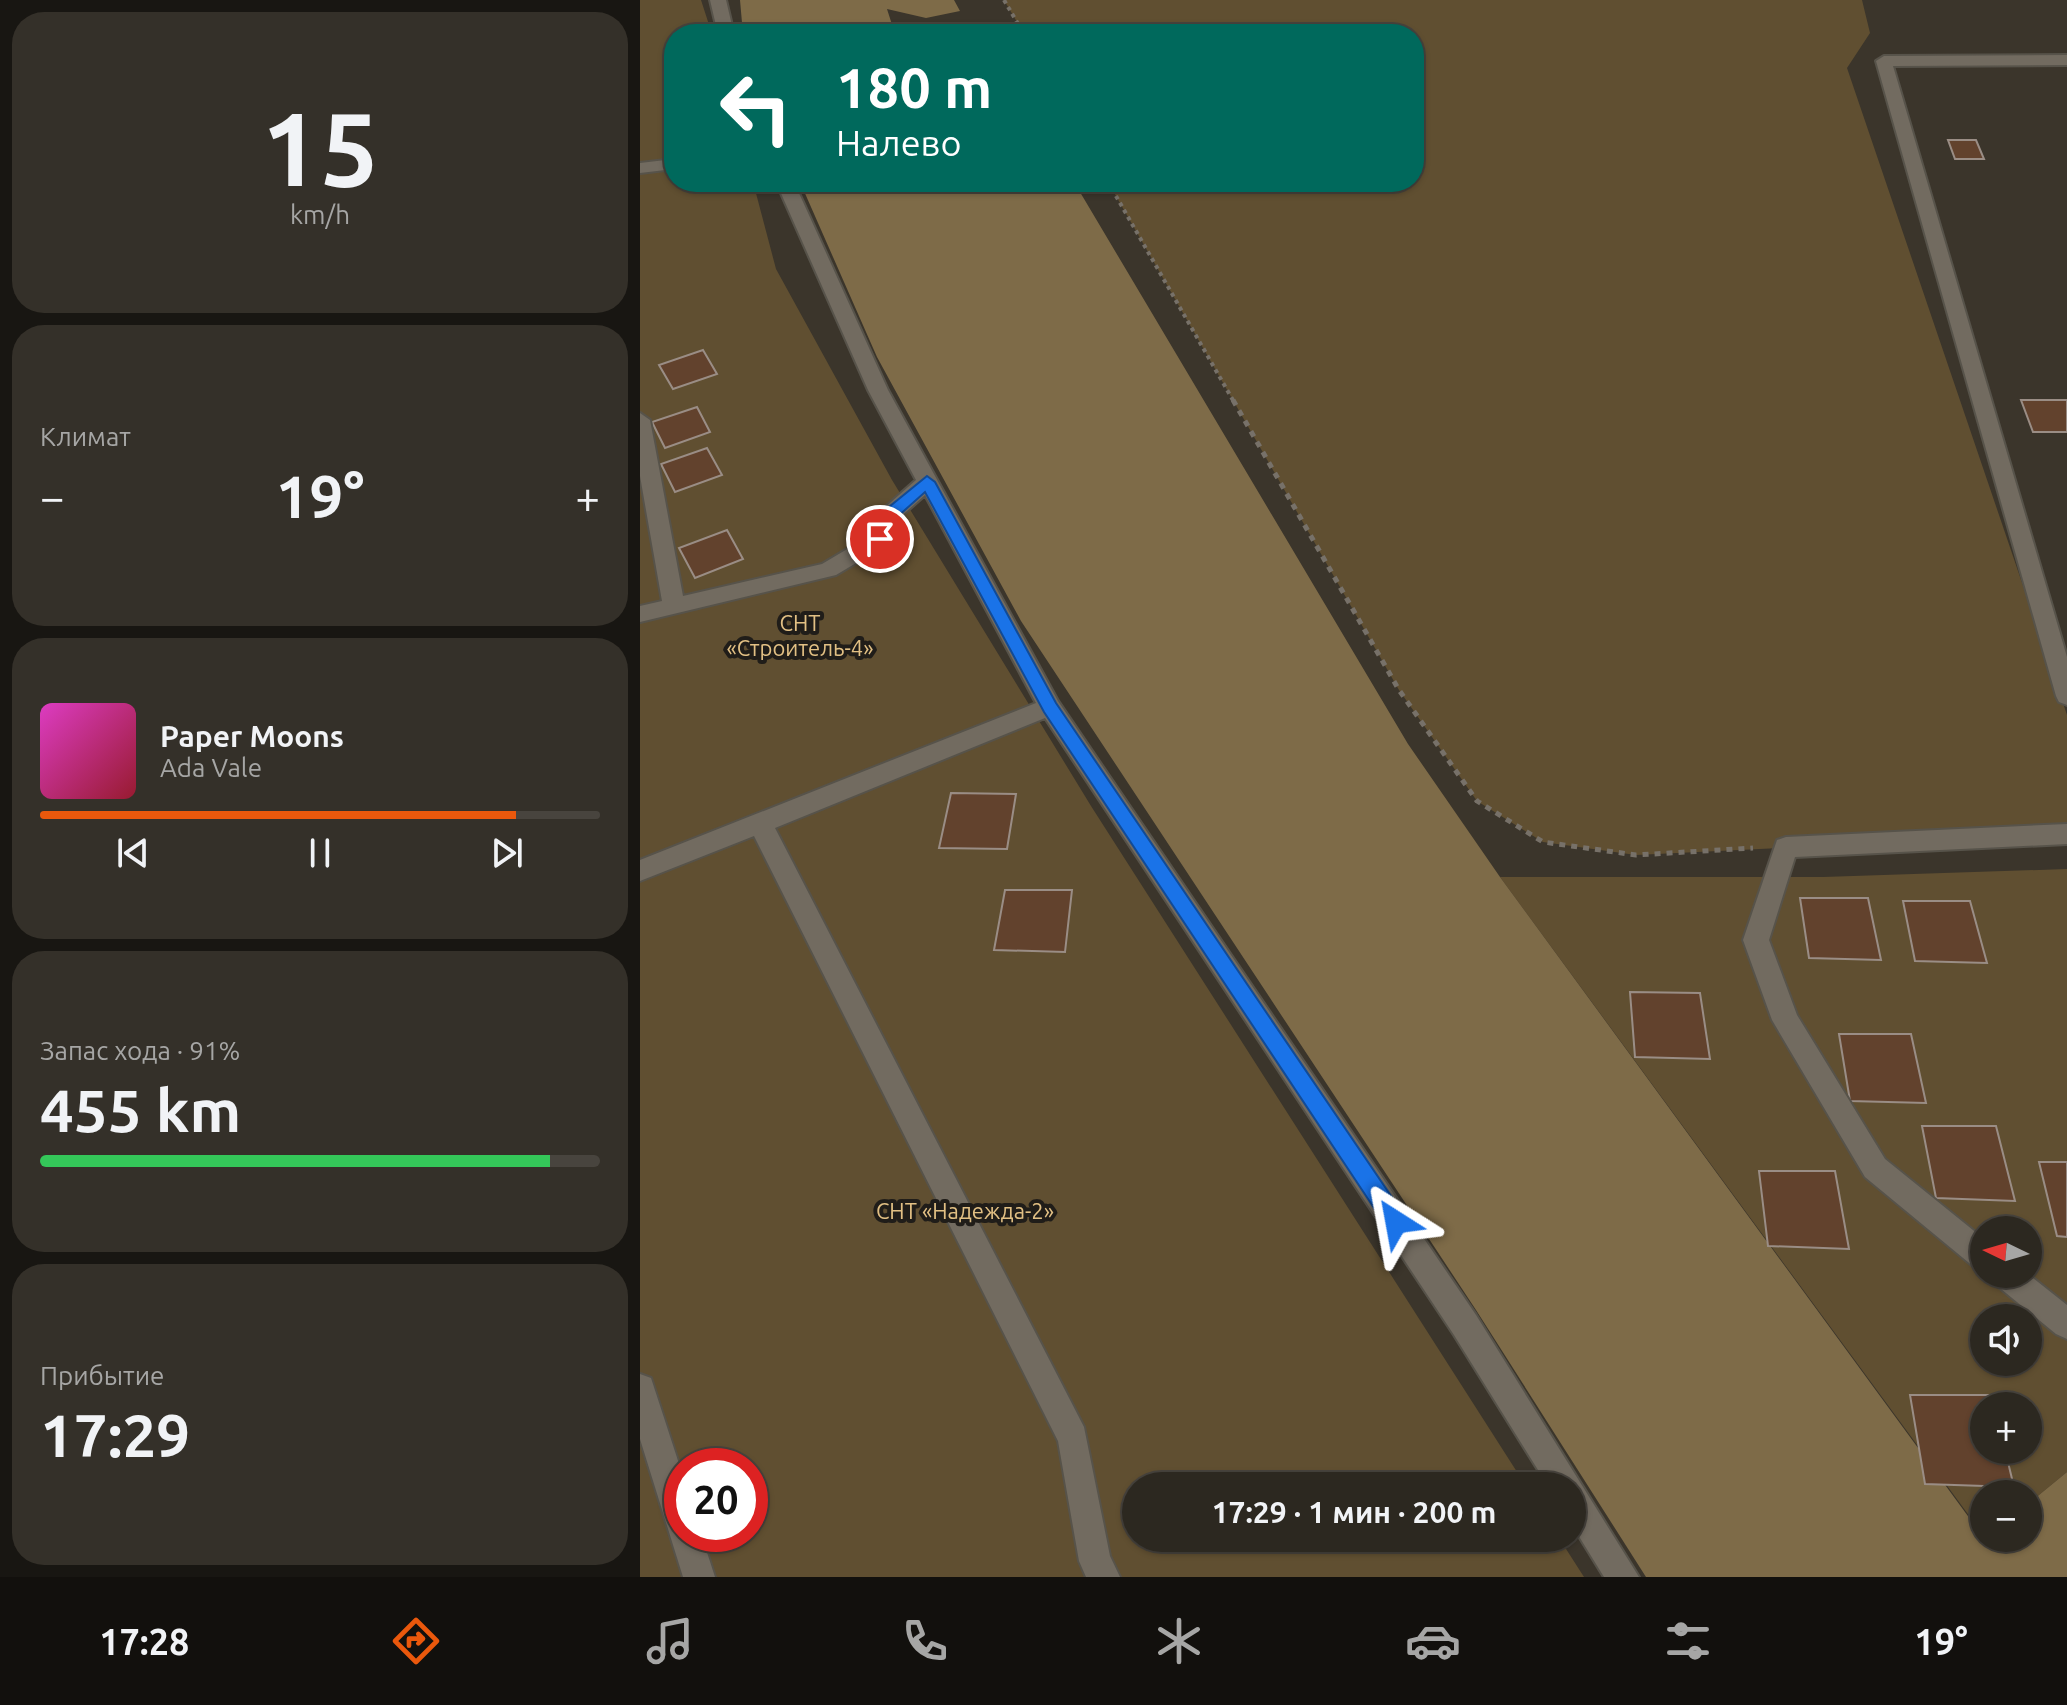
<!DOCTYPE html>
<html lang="ru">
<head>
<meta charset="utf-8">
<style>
  body { margin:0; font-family:Ubuntu,sans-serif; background:#343029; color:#f1f3f6; height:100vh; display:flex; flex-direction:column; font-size:30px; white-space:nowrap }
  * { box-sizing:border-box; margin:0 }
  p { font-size:26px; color:#a6a6a5 }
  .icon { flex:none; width:44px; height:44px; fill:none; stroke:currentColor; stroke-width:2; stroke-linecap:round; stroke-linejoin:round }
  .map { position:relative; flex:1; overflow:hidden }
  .details { display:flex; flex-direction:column; gap:12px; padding:12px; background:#181612; width:640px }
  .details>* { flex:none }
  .banner { position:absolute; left:24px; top:24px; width:760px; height:168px; border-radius:32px; box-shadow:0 2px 6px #0004,0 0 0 2px #48443e; background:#00695c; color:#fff; overflow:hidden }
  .needle { width:52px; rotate:275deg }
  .fabs { position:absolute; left:1330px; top:1216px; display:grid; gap:16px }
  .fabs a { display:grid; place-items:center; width:72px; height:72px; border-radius:50%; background:#2c2820; box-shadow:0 2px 6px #0004,0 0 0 2px #48443e; font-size:40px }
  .speed { position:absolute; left:24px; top:1448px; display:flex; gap:16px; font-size:40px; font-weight:700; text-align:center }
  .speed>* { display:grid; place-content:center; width:104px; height:104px; border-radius:50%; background:#2c2820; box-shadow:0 2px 6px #0004,0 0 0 2px #48443e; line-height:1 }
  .speed .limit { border:12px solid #d22; background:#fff; color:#111 }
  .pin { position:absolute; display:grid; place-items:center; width:68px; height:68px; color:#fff; margin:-34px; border:4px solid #fff; border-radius:50%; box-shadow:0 2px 8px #0007 }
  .me { position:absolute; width:88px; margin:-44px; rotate:326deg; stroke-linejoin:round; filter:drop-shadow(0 0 6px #0008) }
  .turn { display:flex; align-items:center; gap:28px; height:168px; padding:0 40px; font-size:36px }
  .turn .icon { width:104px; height:104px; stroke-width:2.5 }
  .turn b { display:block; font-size:56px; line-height:68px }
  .big { font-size:60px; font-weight:700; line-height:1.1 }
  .details .card { flex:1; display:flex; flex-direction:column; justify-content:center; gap:12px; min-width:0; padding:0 28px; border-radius:32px; background:#343029 }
  .details .dial { align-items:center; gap:0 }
  .dial b { font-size:104px; line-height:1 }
  .song { display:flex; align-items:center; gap:24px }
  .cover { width:96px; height:96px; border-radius:12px; background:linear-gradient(135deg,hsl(310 70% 55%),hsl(350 70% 35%)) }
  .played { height:8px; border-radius:4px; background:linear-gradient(90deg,#ea580c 85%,#48443e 85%) }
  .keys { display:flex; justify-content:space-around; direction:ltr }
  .heat { display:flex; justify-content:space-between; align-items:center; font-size:44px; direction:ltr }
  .charge { height:12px; border-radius:6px; background:linear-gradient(90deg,#34c759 91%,#48443e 0) }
  .trip { position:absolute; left:482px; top:1472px; width:464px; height:80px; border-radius:40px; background:#2c2820; box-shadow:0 2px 6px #0004,0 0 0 2px #48443e; font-weight:700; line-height:80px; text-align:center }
  .dock { display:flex; height:128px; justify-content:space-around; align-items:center; background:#12100d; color:#a6a6a5 }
  .dock .icon { width:56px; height:56px }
  .dock .on { color:#ea580c }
  .dock b { font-size:36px; color:#f1f3f6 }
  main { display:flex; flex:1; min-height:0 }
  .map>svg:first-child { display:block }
  .green { fill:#604f31; fill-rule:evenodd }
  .forest { fill:#7e6b48 }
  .building { fill:#62422d; stroke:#9a8d85; stroke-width:2 }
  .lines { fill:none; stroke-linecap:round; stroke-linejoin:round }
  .minor-casing { stroke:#57534a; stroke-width:4 }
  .path-far1 { stroke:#777169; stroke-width:4; stroke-dasharray:4 4; stroke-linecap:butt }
  .path { stroke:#777169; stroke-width:5; stroke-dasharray:6 6; stroke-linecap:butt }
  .minor { fill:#726b60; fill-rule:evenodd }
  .route { fill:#1a73e8; stroke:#114b97; stroke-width:2 }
  .labels { text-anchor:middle; stroke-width:8; stroke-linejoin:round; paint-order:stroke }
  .park-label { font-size:22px; fill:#e2c084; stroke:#201d19 }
</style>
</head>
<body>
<main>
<section class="details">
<div class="card dial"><b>15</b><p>km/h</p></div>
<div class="card"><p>Климат</p>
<div class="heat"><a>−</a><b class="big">19°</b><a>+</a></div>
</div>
<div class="card">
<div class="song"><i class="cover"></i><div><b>Paper Moons</b><p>Ada Vale</p></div></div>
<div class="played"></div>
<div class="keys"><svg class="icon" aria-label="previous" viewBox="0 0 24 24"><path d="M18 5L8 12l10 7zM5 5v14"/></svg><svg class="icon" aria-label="pause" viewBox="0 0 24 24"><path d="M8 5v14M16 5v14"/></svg><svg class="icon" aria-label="next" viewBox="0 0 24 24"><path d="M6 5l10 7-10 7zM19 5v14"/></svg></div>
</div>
<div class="card"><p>Запас хода · 91%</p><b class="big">455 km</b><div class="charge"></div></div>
<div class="card"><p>Прибытие</p><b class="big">17:29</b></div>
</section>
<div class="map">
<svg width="1427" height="1577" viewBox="0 0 1427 1577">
  <rect width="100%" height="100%" fill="#3b352b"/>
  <path class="green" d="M 0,0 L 61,0 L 72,34 L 34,34 L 34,182 L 113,182 L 136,269 L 252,480 L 451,806 L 886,1486 L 496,1486 L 496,1538 L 919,1538 L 944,1577 L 0,1577 ZM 42,1466 L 110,1466 L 110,1534 L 42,1534 Z
    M 364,0 L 1222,0 L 1230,33 L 1207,68 L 1427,715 L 1427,834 L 996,855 L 903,842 L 837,801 L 759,690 L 468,182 L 774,182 L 774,34 L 384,34 Z
    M 1427,869 L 1427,1472 L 1388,1504 L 1388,1494 L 1344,1494 L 1344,1536 L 860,877 L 1183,877 ZM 1344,1230 L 1388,1230 L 1388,1274 L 1344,1274 ZM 1344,1318 L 1388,1318 L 1388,1362 L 1344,1362 ZM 1344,1406 L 1388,1406 L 1388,1450 L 1344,1450 Z"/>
  <path class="forest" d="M 100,0 L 314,0 L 320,11 L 286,18 L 247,9 L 255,34 L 103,34 Z
    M 160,182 L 434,182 L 768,744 L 860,877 L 1344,1538 L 1388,1538 L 1388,1504 L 1427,1472 L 1427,1577 L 1006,1577 L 836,1310 L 381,621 L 237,357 Z"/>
  <path class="building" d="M 1308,140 L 1336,140 L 1344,159 L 1315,159 Z
    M 63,350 L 77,374 L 33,389 L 19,365 Z
    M 1381,400 L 1427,400 L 1427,432 L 1393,432 Z
    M 57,407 L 70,432 L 25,448 L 12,422 Z
    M 67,448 L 82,475 L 35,492 L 21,464 Z
    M 87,530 L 103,559 L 55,578 L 39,548 Z
    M 311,793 L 376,794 L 367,849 L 299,848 Z
    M 365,890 L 432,890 L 425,952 L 354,950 Z
    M 1160,898 L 1228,898 L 1241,960 L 1169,958 Z
    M 1263,901 L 1330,901 L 1347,963 L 1275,961 Z
    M 990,992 L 1060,993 L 1070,1059 L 995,1057 Z
    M 1199,1034 L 1271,1034 L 1286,1103 L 1210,1101 Z
    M 1282,1126 L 1356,1126 L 1375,1201 L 1296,1198 Z
    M 1399,1162 L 1427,1162 L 1427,1237 L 1417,1236 Z
    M 1119,1171 L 1195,1171 L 1209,1249 L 1128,1246 Z
    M 1270,1395 L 1353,1395 L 1355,1406 L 1344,1406 L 1344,1450 L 1365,1450 L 1374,1487 L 1285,1484 Z"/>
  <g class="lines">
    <g class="minor-casing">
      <path id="minor" d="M 70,0 L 86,0 L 94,34 L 78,34 Z
        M 1427,55 L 1427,65 L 1253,66 L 1427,657 L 1427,705 L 1419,702 L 1416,696 L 1236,61 L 1244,56 Z
        M 34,159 L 34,169 L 0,173 L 0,163 Z
        M 136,182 L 154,182 L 248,390 L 418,701 L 836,1315 L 999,1577 L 964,1577 L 932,1525 L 932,1486 L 908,1486 L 814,1335 L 405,718 L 135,828 L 444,1427 L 470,1556 L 480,1577 L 446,1577 L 439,1561 L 418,1441 L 114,836 L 0,881 L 0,860 L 396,703 L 285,495 L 258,519 L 248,544 L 196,575 L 0,622 L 0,606 L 22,601 L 0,476 L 0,413 L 10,420 L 43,596 L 182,564 L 231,535 L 242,510 L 276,480 L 228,390 Z
        M 1427,824 L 1427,844 L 1155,857 L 1129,940 L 1157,1015 L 1245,1159 L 1344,1239 L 1344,1271 L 1334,1267 L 1225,1177 L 1132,1020 L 1103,940 L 1137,840 L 1146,837 Z
        M 1350,1274 L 1388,1274 L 1427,1305 L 1427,1339 L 1416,1334 L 1355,1284 Z
        M 0,1374 L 11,1378 L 42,1473 L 42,1534 L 61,1534 L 75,1577 L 43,1577 L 0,1439 Z"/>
    </g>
    <path class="path-far1" d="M 364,0 L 384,34
      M 468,182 L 594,402"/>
    <path class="path" d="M 593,400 L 759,690 L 837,801 L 903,842 L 996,855 L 1113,848"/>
    <use href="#minor" class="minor"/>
  </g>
  <path class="route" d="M 287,476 L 295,482 L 416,703 L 764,1215 L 767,1222 L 764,1229 L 756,1232 L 748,1229 L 404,712 L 285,492 L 256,518 L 246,543 L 235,543 L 232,539 L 244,511 Z"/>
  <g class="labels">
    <g class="park-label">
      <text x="160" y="631">СНТ<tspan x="160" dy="25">«Строитель-4»</tspan></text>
      <text x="325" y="1219">СНТ «Надежда-2»</text>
    </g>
  </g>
</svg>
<div class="fabs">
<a><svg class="needle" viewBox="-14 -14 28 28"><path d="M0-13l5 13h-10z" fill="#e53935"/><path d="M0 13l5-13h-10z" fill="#a6a6a5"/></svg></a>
<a><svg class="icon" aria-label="sound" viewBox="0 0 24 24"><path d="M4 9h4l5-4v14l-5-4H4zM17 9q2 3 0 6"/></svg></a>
<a>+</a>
<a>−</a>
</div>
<div class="speed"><div class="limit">20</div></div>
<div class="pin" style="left:240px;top:539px;background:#d93025"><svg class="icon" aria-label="arrive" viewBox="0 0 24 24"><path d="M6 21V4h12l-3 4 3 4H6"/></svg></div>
<svg class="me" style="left:756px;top:1222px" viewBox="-20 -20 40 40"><path d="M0-17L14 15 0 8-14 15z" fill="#1a73e8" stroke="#fff" stroke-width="4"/></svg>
<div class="trip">17:29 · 1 мин · 200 m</div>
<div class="banner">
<div class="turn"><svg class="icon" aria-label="left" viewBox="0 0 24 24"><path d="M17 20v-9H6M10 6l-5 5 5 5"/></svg><div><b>180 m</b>Налево</div></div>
</div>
</div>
</main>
<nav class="dock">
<b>17:28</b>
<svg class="icon on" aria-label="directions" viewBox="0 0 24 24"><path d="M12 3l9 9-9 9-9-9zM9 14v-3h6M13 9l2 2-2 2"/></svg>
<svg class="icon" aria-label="music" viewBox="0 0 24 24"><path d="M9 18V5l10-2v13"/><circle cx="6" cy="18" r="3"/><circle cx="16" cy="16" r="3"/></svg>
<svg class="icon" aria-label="phone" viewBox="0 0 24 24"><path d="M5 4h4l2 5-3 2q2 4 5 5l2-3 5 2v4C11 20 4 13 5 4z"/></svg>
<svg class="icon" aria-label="climate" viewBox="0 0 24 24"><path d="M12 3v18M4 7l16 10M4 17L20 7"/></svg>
<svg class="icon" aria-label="car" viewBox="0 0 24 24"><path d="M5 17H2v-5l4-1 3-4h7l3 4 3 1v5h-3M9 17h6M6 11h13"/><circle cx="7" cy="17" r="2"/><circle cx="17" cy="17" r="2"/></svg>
<svg class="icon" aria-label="filters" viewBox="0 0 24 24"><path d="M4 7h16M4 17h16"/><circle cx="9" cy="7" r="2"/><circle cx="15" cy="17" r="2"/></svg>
<b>19°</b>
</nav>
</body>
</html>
